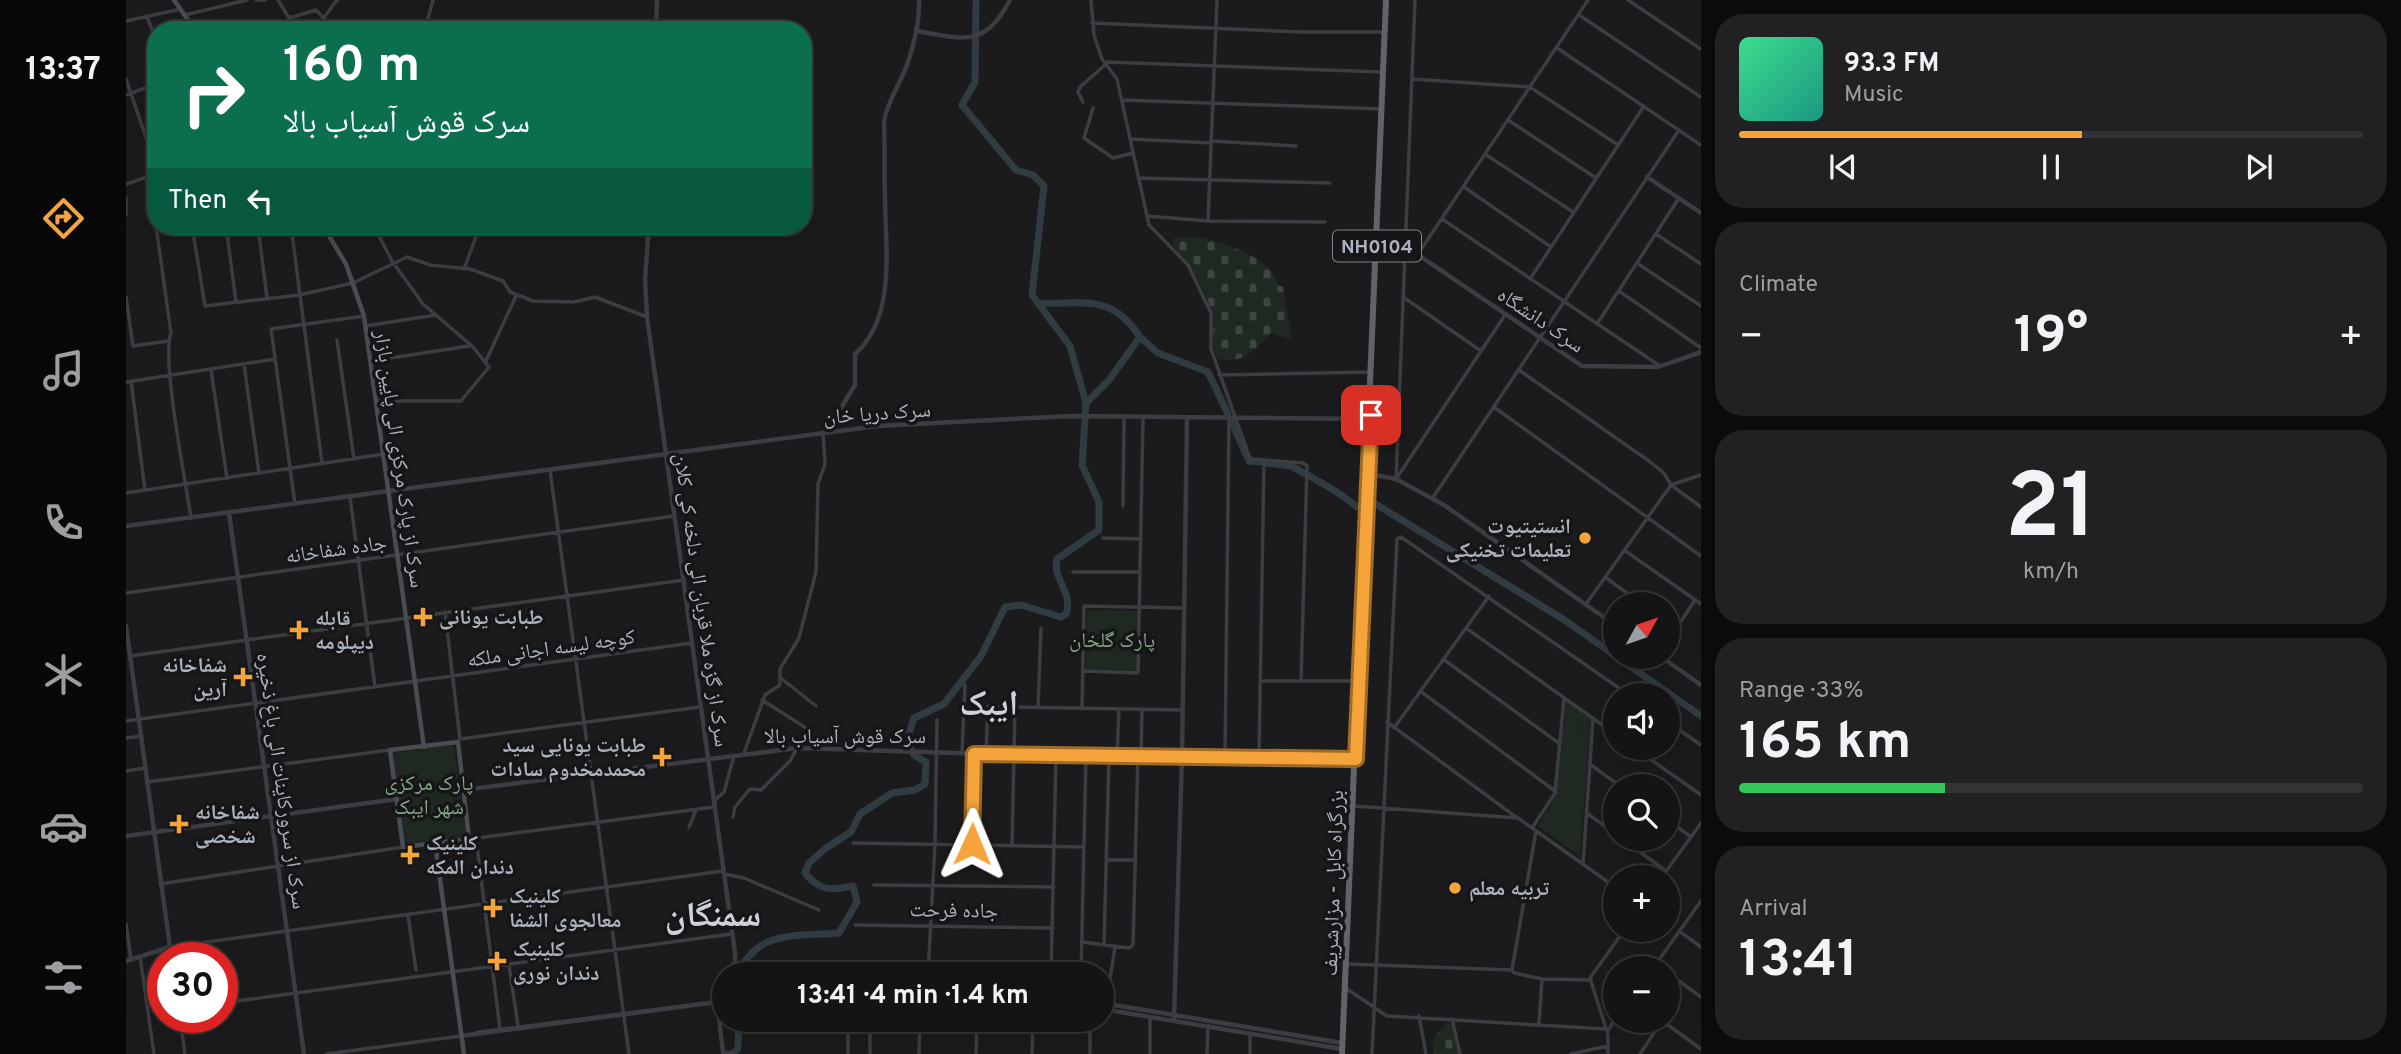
<!DOCTYPE html>
<html lang="en">
<head>
<meta charset="utf-8">
<style>
  body { margin:0; font-family:Overpass,"Noto Naskh Arabic",sans-serif; background:#212123; color:#f1f3f6; height:100vh; display:flex; flex-direction:column; font-size:26px; white-space:nowrap }
  * { box-sizing:border-box; margin:0 }
  p { font-size:23px; color:#9d9ea1 }
  .icon { flex:none; width:38px; height:38px; fill:none; stroke:currentColor; stroke-width:2; stroke-linecap:round; stroke-linejoin:round }
  .map { position:relative; flex:1; overflow:hidden }
  .sheet { display:flex; flex-direction:column; gap:14px; padding:14px; background:#0b0b0c; width:700px }
  .sheet>* { flex:none }
  .banner { position:absolute; left:21px; top:21px; width:665px; height:214px; border-radius:28px; box-shadow:0 7px 28px #0002,0 0 0 2px #333335; background:#0b6e4f; color:#fff; overflow:hidden }
  .needle { width:46px; rotate:50deg }
  .fabs { position:absolute; left:1477px; top:592px; display:grid; gap:14px }
  .fabs a { display:grid; place-items:center; width:77px; height:77px; border-radius:50%; background:#141416; box-shadow:0 7px 28px #0002,0 0 0 2px #333335; font-size:35px }
  .speed { position:absolute; left:21px; top:942px; display:flex; gap:14px; font-size:35px; font-weight:700; text-align:center }
  .speed>* { display:grid; place-content:center; width:91px; height:91px; border-radius:50%; background:#141416; box-shadow:0 7px 28px #0002,0 0 0 2px #333335; line-height:1 }
  .speed .limit { border:10px solid #d22; background:#fff; color:#111 }
  .pin { position:absolute; display:grid; place-items:center; width:60px; height:60px; color:#fff; margin:-30px; border-radius:14px; box-shadow:0 4px 10px #0006 }
  .me { position:absolute; width:77px; margin:-38px; rotate:1deg; stroke-linejoin:round; filter:drop-shadow(0 0 5px #0008) }
  .turn { display:flex; align-items:center; gap:24px; height:147px; padding:0 21px; font-size:32px }
  .turn .icon { width:91px; height:91px; stroke-width:2.5 }
  .turn b { display:block; font-size:49px; line-height:60px }
  .then { display:flex; align-items:center; height:66px; padding:0 21px; background:#0003; gap:14px; font-size:26px }
  .big { font-size:52px; font-weight:700; line-height:1.1 }
  .sheet .widget { flex:1; display:flex; flex-direction:column; justify-content:center; gap:10px; min-width:0; padding:0 24px; border-radius:28px; background:#212123 }
  .sheet .dial { align-items:center; gap:0 }
  .dial b { font-size:91px; line-height:1 }
  .song { display:flex; align-items:center; gap:21px }
  .cover { width:84px; height:84px; border-radius:10px; background:linear-gradient(135deg,hsl(150 70% 55%),hsl(170 70% 35%)) }
  .played { height:7px; border-radius:4px; background:linear-gradient(90deg,#f5a43b 55%,#333335 55%) }
  .keys { display:flex; justify-content:space-around; direction:ltr }
  .heat { display:flex; justify-content:space-between; align-items:center; font-size:38px; direction:ltr }
  .charge { height:10px; border-radius:5px; background:linear-gradient(90deg,#34c759 33%,#333335 0) }
  .trip { position:absolute; left:586px; top:962px; width:402px; height:70px; border-radius:35px; background:#141416; box-shadow:0 7px 28px #0002,0 0 0 2px #333335; font-weight:700; line-height:70px; text-align:center }
  main { display:flex; flex:1; min-height:0 }
  .menu { display:flex; flex-direction:column; width:126px; justify-content:space-around; align-items:center; background:#080809; color:#9d9ea1 }
  .menu .icon { width:49px; height:49px }
  .menu .on { color:#f5a43b }
  .menu b { font-size:32px; color:#f1f3f6 }
  .map>svg:first-child { display:block }
  .green { fill:#202921 }
  .cemetery { fill:url(#cemetery-stones) }
  .lines { fill:none; stroke-linecap:round; stroke-linejoin:round }
  .river { stroke:#303c42; stroke-width:7 }
  .minor { stroke:#3c3d42; stroke-width:3.5 }
  .tertiary { stroke:#3c3d42; stroke-width:4.5 }
  .secondary { stroke:#4a4c52; stroke-width:4.5 }
  .trunk { stroke:#60646a; stroke-width:6 }
  .route-casing { stroke:#9f6b26; stroke-width:18 }
  .route { stroke:#f5a43b; stroke-width:12 }
  .poi-dot { fill:#f5a43b; stroke:#161618; stroke-width:2.5 }
  .labels { text-anchor:middle; stroke-width:7; stroke-linejoin:round; paint-order:stroke }
  .shield { fill:#161618; stroke:#80848c; stroke-width:2 }
  .shield-label { font-size:19px; font-weight:bold; fill:#adb3bd }
  .street-label { font-size:21px; fill:#adb3bd; stroke:#161618 }
  .poi-label { font-size:21px; font-weight:bold; fill:#adb3bd; stroke:#161618; text-anchor:start }
  .park-label { font-size:21px; fill:#85a884; stroke:#161618 }
  .town-label { font-size:35px; font-weight:bold; fill:#ced2d8; stroke:#161618 }
</style>
</head>
<body>
<main>
<nav class="menu">
<b>13:37</b>
<svg class="icon on" aria-label="directions" viewBox="0 0 24 24"><path d="M12 3l9 9-9 9-9-9zM9 14v-3h6M13 9l2 2-2 2"/></svg>
<svg class="icon" aria-label="music" viewBox="0 0 24 24"><path d="M9 18V5l10-2v13"/><circle cx="6" cy="18" r="3"/><circle cx="16" cy="16" r="3"/></svg>
<svg class="icon" aria-label="phone" viewBox="0 0 24 24"><path d="M5 4h4l2 5-3 2q2 4 5 5l2-3 5 2v4C11 20 4 13 5 4z"/></svg>
<svg class="icon" aria-label="climate" viewBox="0 0 24 24"><path d="M12 3v18M4 7l16 10M4 17L20 7"/></svg>
<svg class="icon" aria-label="car" viewBox="0 0 24 24"><path d="M5 17H2v-5l4-1 3-4h7l3 4 3 1v5h-3M9 17h6M6 11h13"/><circle cx="7" cy="17" r="2"/><circle cx="17" cy="17" r="2"/></svg>
<svg class="icon" aria-label="filters" viewBox="0 0 24 24"><path d="M4 7h16M4 17h16"/><circle cx="9" cy="7" r="2"/><circle cx="15" cy="17" r="2"/></svg>
</nav>
<div class="map">
<svg width="1575" height="1054" viewBox="0 0 1575 1054">
  <defs>
    <pattern id="cemetery-stones" width="16" height="16" patternUnits="userSpaceOnUse" patternTransform="scale(1.75)"><rect width="16" height="16" fill="#202921"/><path d="M2 7V4a2 2 0 0 1 4 0v3zM10 15v-3a2 2 0 0 1 4 0v3z" fill="#3e463f"/></pattern>
  </defs>
  <rect width="100%" height="100%" fill="#1b1b1d"/>
  <path class="green" d="M 961,610 L 1012,611 L 1010,671 L 960,669 Z
    M 1440,702 L 1465,718 L 1454,856 L 1412,826 L 1430,795 Z
    M 328,745 L 340,837 L 278,845 L 266,753 Z"/>
  <path class="cemetery" d="M 1074,237 C 1100,244 1145,256 1152,285 L 1157,287 L 1166,340 L 1145,333 C 1126,351 1119,365 1091,358 C 1085,344 1089,330 1086,315 C 1081,290 1063,263 1046,244 L 1048,238 Z
    M 1321,1023 L 1326,1024 L 1334,1054 L 1307,1054 L 1307,1038 Z"/>
  <g class="lines">
    <path class="river" d="M 912,303 C 958,305 984,292 1014,337 L 983,380 L 960,403
      M 1014,337 L 1032,353 L 1082,372 L 1102,414
      M 1105,421 L 1123,461 L 1135,462
      M 1140,463 L 1166,466 L 1177,473
      M 1182,475 C 1199,485 1216,494 1231,507 L 1248,503 L 1437,619 L 1575,716
      M 611,975 C 632,929 669,937 713,933 L 731,902 L 727,886 C 705,890 694,892 679,873 L 683,863 L 700,848 L 725,832 L 734,814 L 766,793 L 789,790 L 799,784 L 800,762 L 788,755 L 781,740 L 788,718 L 818,704 L 855,656 L 879,607 L 895,605 L 935,617 L 940,614 C 948,593 926,579 931,559 L 973,530 L 973,502 L 956,465 L 960,403 L 944,346 L 906,295 L 918,186 L 907,175 L 890,170 L 836,105 L 849,82 L 850,0
      M 607,1054 L 612,1048 L 613,1020"/>
    <path class="minor" d="M 130,0 L 139,0
      M 152,0 L 163,18 L 190,10 L 208,29
      M 965,0 L 968,35 L 976,59 L 991,79 L 1023,225 L 1062,265 L 1085,313 L 1085,349 L 1122,453 L 1125,459 L 1177,463 L 1181,466 L 1175,681
      M 1502,0 L 1575,49
      M 59,15 L 121,0
      M 1453,15 L 1575,97
      M 21,17 L 30,40
      M 197,19 L 211,0
      M 0,21 L 55,9
      M 966,23 L 1175,32 L 1258,32
      M 299,30 L 307,0
      M 1431,48 L 1575,145
      M 980,62 L 1256,72
      M 0,79 L 30,167
      M 1286,79 L 1404,87 L 1492,145
      M 0,95 L 30,84
      M 996,100 L 1256,109
      M 957,102 L 952,92 L 954,87 L 980,64
      M 967,108 L 958,138 L 987,158 L 1007,153
      M 1382,120 L 1470,178
      M 1004,139 L 1085,143
      M 1085,141 L 1170,146
      M 1359,154 L 1447,212
      M 23,176 L 30,221
      M 1012,178 L 1204,183
      M 0,184 L 30,174
      M 1338,187 L 1425,247
      M 0,198 L 0,215
      M 1021,216 L 1082,221 L 1199,222
      M 1316,219 L 1534,366
      M 1082,221 L 1091,0
      M 30,226 L 45,333 C 35,358 60,483 65,518
      M 66,226 L 79,306 L 173,295 L 227,283 L 281,257 L 304,265 L 344,269 L 377,281 L 384,292 L 407,301 L 448,302 L 469,297 L 521,317
      M 100,226 L 110,302
      M 132,226 L 141,298
      M 165,226 L 196,463
      M 248,226 L 266,261 L 297,304 L 347,347 L 363,367 L 335,401 L 250,401
      M 1530,234 L 1575,264
      M 1292,254 L 1462,0
      M 1511,263 L 1575,306
      M 338,269 L 351,234
      M 1404,279 L 1518,106
      M 1493,291 L 1575,348
      M 0,297 L 7,346 L 42,341
      M 1277,297 L 1355,351
      M 1471,324 L 1553,198
      M 239,326 L 310,315
      M 211,340 L 228,459
      M 245,361 L 343,346
      M 359,363 L 390,296
      M 118,364 L 133,473
      M 85,370 L 101,478
      M 1393,370 L 1523,461 L 1538,473 L 1545,485 L 1575,507
      M 1093,375 L 1245,372
      M 5,381 L 19,490
      M 0,382 L 149,359
      M 1368,407 L 1575,556
      M 424,470 L 503,1054
      M 1272,476 L 1379,315
      M 1270,479 L 1289,0
      M 0,493 L 258,454
      M 224,497 L 249,687
      M 1306,499 L 1553,130
      M 169,504 L 145,329 L 238,316
      M 997,506 L 998,417
      M 977,538 L 1015,539
      M 1498,550 L 1575,604
      M 947,572 L 1014,572
      M 1479,577 L 1516,604
      M 0,593 L 548,516
      M 1460,604 L 1545,485 L 1575,475
      M 319,612 L 334,739
      M 1542,622 L 1550,628
      M 1340,628 L 1489,734
      M 1542,641 L 1569,600
      M 4,656 L 558,580
      M 1317,659 L 1434,744
      M 957,671 L 1012,673 L 1017,417
      M 656,679 L 690,706
      M 1135,681 L 1230,681
      M 1294,691 L 1429,791
      M 636,700 L 680,728
      M 889,707 L 1057,710
      M 912,708 L 915,628
      M 956,709 L 958,606 L 1058,608
      M 0,721 L 566,643
      M 1261,722 L 1390,817
      M 1542,722 L 1575,745
      M 1268,728 L 1363,596
      M 0,738 L 16,736
      M 334,739 L 574,707
      M 1507,747 L 1575,795
      M 618,753 L 639,695 L 654,685 L 654,669 L 673,638 L 690,572 L 692,484 L 699,464 L 697,432
      M 836,753 L 839,685
      M 860,754 L 862,706 L 889,707 L 886,845
      M 991,755 L 993,709
      M 1015,755 L 1016,709
      M 1099,757 L 1103,418
      M 1133,757 L 1138,460
      M 1465,765 L 1494,786
      M 0,771 L 19,768
      M 21,782 L 264,750
      M 588,801 L 598,792 L 608,756
      M 1228,806 L 1392,818 L 1489,887
      M 1461,813 L 1489,834
      M 607,817 L 609,807 L 624,789 L 635,790 L 664,761 L 671,748
      M 1542,820 L 1565,837
      M 563,827 L 570,810
      M 1406,828 L 1429,793 L 1438,698
      M 350,838 L 374,1029
      M 1495,838 L 1540,871
      M 343,839 L 588,807
      M 727,843 L 957,847
      M 846,844 L 848,754
      M 980,860 L 1008,860
      M 1457,864 L 1467,719
      M 598,874 L 618,878 L 693,910
      M 1536,877 L 1575,823
      M 34,884 L 277,847
      M 748,885 L 928,887
      M 282,915 L 290,970
      M 0,924 L 5,960
      M 729,925 L 927,928
      M 1553,931 L 1575,947
      M 956,942 L 1003,948 L 1007,945 L 1012,755
      M 978,945 L 983,755
      M 14,956 L 28,1054
      M 46,957 L 44,947 L 597,871
      M 1222,964 L 1386,970 L 1410,831
      M 383,965 L 392,1026
      M 1527,968 L 1575,901
      M 1386,970 L 1388,973 L 1416,979 L 1465,980
      M 1542,973 L 1575,997
      M 802,975 L 809,843 L 811,720
      M 925,975 L 930,755
      M 955,975 L 960,755
      M 1221,989 L 1261,1016 L 1480,1029
      M 96,1003 L 605,934
      M 980,1004 L 989,947
      M 1293,1016 L 1300,1054
      M 54,1017 L 59,1054
      M 1326,1019 L 1334,1054
      M 722,1020 L 722,1054
      M 1535,1020 L 1575,1049
      M 1413,1024 L 1416,979
      M 1481,1032 L 1489,1020
      M 201,1054 L 335,1036
      M 744,1054 L 744,1020
      M 793,1054 L 794,1020
      M 850,1054 L 851,1020
      M 906,1054 L 907,1020
      M 964,1054 L 964,1020
      M 1024,1054 L 1024,1017
      M 1081,1054 L 1082,1025
      M 1124,1054 L 1124,1033
      M 1246,1054 L 1271,539 L 1275,537 L 1503,695
      M 1445,1054 L 1482,1046
      M 1482,1054 L 1482,1035 L 1464,978 L 1499,929
      M 1514,1054 L 1536,1021"/>
    <path class="tertiary" d="M 530,30 L 531,0
      M 792,31 C 839,40 859,47 884,0
      M 1521,177 L 1575,213
      M 523,226 L 519,279 L 521,317 L 609,953 L 609,962 L 601,975
      M 1252,239 L 1279,246 L 1456,366 L 1532,367 L 1575,352
      M 701,431 L 729,385 L 729,354 C 771,317 759,246 759,196 C 758,171 759,146 758,121 C 762,100 774,84 781,65 C 788,44 794,22 793,0
      M 1242,474 L 1270,479 L 1318,505 L 1489,625
      M 103,513 L 178,1054
      M 0,526 L 751,426 L 946,416 L 1244,419
      M 0,626 L 44,947 L 0,961
      M 1534,656 L 1575,685
      M 337,790 L 671,748 L 860,754 L 1229,759
      M 0,836 L 271,799
      M 976,1003 L 1216,1043
      M 976,1009 L 1216,1049
      M 1048,1019 L 1056,756 L 1061,418
      M 350,1033 L 584,1003
      M 335,1036 L 598,1001
      M 597,1052 L 591,1002 L 598,979
      M 597,1052 L 605,1054"/>
    <path class="secondary" d="M 48,0 L 69,30
      M 197,226 L 220,264 L 238,316 L 298,747
      M 332,742 L 343,839 L 277,847 L 264,750 Z
      M 309,843 L 338,1054"/>
    <path class="trunk" d="M 1216,1054 L 1260,0"/>
  </g>
  <g class="lines">
    <g class="route-casing">
      <path id="route" d="M 846,844 L 848,754 L 1230,759 L 1245,415"/>
    </g>
    <use href="#route" class="route"/>
  </g>
  <g class="poi-dot">
    <circle cx="1459" cy="538" r="7"/>
    <path d="M293.5 606.5h7v7h7v7h-7v7h-7v-7h-7v-7h7z"/>
    <path d="M169.5 619.5h7v7h7v7h-7v7h-7v-7h-7v-7h7z"/>
    <path d="M113.5 666.5h7v7h7v7h-7v7h-7v-7h-7v-7h7z"/>
    <path d="M532.5 746.5h7v7h7v7h-7v7h-7v-7h-7v-7h7z"/>
    <path d="M49.5 813.5h7v7h7v7h-7v7h-7v-7h-7v-7h7z"/>
    <path d="M280.5 844.5h7v7h7v7h-7v7h-7v-7h-7v-7h7z"/>
    <circle cx="1329" cy="888" r="7"/>
    <path d="M363.5 897.5h7v7h7v7h-7v7h-7v-7h-7v-7h7z"/>
    <path d="M367.5 950.5h7v7h7v7h-7v7h-7v-7h-7v-7h7z"/>
  </g>
  <g class="labels">
    <rect class="shield" x="1207" y="230.5" width="88" height="31" rx="5"/>
    <g class="shield-label">
      <text x="1251" y="253">NH0104</text>
    </g>
    <g class="street-label">
      <text transform="translate(1415 320) rotate(34)" y="7">سرک دانشگاه</text>
      <text transform="translate(751 413) rotate(-4)" y="7">سرک دریا خان</text>
      <text transform="translate(274 459) rotate(82)" y="7">سرک از پارک مرکزی الی پایین بازار</text>
      <text transform="translate(210 549) rotate(-8)" y="7">جاده شفاخانه</text>
      <text transform="translate(576 600) rotate(82)" y="7">سرک از گزه ملا قربان الی دلخه کی کلان</text>
      <text transform="translate(425 648) rotate(-8)" y="7">کوچه لیسه اجانی ملکه</text>
      <text x="719" y="743">سرک قوش آسیاب بالا</text>
      <text transform="translate(156 781) rotate(82)" y="7">سرک از سرورکاینات الی باغ ذخیره</text>
      <text transform="translate(1207 883) rotate(-88)" y="7">بزرگراه کابل - مزارشریف</text>
      <text transform="translate(828 910) rotate(1)" y="7">جاده فرحت</text>
    </g>
    <g class="poi-label">
      <text x="1445" y="533" text-anchor="end">انستیتیوت<tspan x="1445" dy="24">تعلیمات تخنیکی</tspan></text>
      <text x="313" y="624">طبابت یونانی</text>
      <text x="189" y="625">قابله<tspan x="189" dy="24">دیپلومه</tspan></text>
      <text x="101" y="672" text-anchor="end">شفاخانه<tspan x="101" dy="24">آرین</tspan></text>
      <text x="520" y="752" text-anchor="end">طبابت یونایی سید<tspan x="520" dy="24">محمدمخدوم سادات</tspan></text>
      <text x="69" y="819">شفاخانه<tspan x="69" dy="24">شخصی</tspan></text>
      <text x="300" y="850">کلینیک<tspan x="300" dy="24">دندان المکه</tspan></text>
      <text x="1343" y="895">تربیه معلم</text>
      <text x="383" y="903">کلینیک<tspan x="383" dy="24">معالجوی الشفا</tspan></text>
      <text x="387" y="956">کلینیک<tspan x="387" dy="24">دندان نوری</tspan></text>
    </g>
    <g class="park-label">
      <text x="986" y="647">پارک گلخان</text>
      <text x="303" y="790">پارک مرکزی<tspan x="303" dy="24">شهر ایبک</tspan></text>
    </g>
    <g class="town-label">
      <text x="863" y="715">ایبک</text>
      <text x="587" y="926">سمنگان</text>
    </g>
  </g>
</svg>
<div class="fabs">
<a><svg class="needle" viewBox="-14 -14 28 28"><path d="M0-13l5 13h-10z" fill="#e53935"/><path d="M0 13l5-13h-10z" fill="#9d9ea1"/></svg></a>
<a><svg class="icon" aria-label="sound" viewBox="0 0 24 24"><path d="M4 9h4l5-4v14l-5-4H4zM17 9q2 3 0 6"/></svg></a>
<a><svg class="icon" aria-label="search" viewBox="0 0 24 24"><circle cx="10" cy="10" r="6"/><path d="M15 15l6 6"/></svg></a>
<a>+</a>
<a>−</a>
</div>
<div class="speed"><div class="limit">30</div></div>
<div class="pin" style="left:1245px;top:415px;background:#d93025"><svg class="icon" aria-label="arrive" viewBox="0 0 24 24"><path d="M6 21V4h12l-3 4 3 4H6"/></svg></div>
<svg class="me" style="left:846px;top:844px" viewBox="-20 -20 40 40"><path d="M0-17L14 15 0 8-14 15z" fill="#f5a43b" stroke="#fff" stroke-width="4"/></svg>
<div class="trip">13:41 · 4 min · 1.4 km</div>
<div class="banner">
<div class="turn"><svg class="icon" aria-label="right" viewBox="0 0 24 24"><path d="M7 20v-9h11M14 6l5 5-5 5"/></svg><div><b>160 m</b>سرک قوش آسیاب بالا</div></div>
<div class="then">Then<svg class="icon" aria-label="left" viewBox="0 0 24 24"><path d="M17 20v-9H6M10 6l-5 5 5 5"/></svg></div>
</div>
</div>
<section class="sheet">
<div class="widget">
<div class="song"><i class="cover"></i><div><b>93.3 FM</b><p>Music</p></div></div>
<div class="played"></div>
<div class="keys"><svg class="icon" aria-label="previous" viewBox="0 0 24 24"><path d="M18 5L8 12l10 7zM5 5v14"/></svg><svg class="icon" aria-label="pause" viewBox="0 0 24 24"><path d="M8 5v14M16 5v14"/></svg><svg class="icon" aria-label="next" viewBox="0 0 24 24"><path d="M6 5l10 7-10 7zM19 5v14"/></svg></div>
</div>
<div class="widget"><p>Climate</p>
<div class="heat"><a>−</a><b class="big">19°</b><a>+</a></div>
</div>
<div class="widget dial"><b>21</b><p>km/h</p></div>
<div class="widget"><p>Range · 33%</p><b class="big">165 km</b><div class="charge"></div></div>
<div class="widget"><p>Arrival</p><b class="big">13:41</b></div>
</section>
</main>
</body>
</html>
